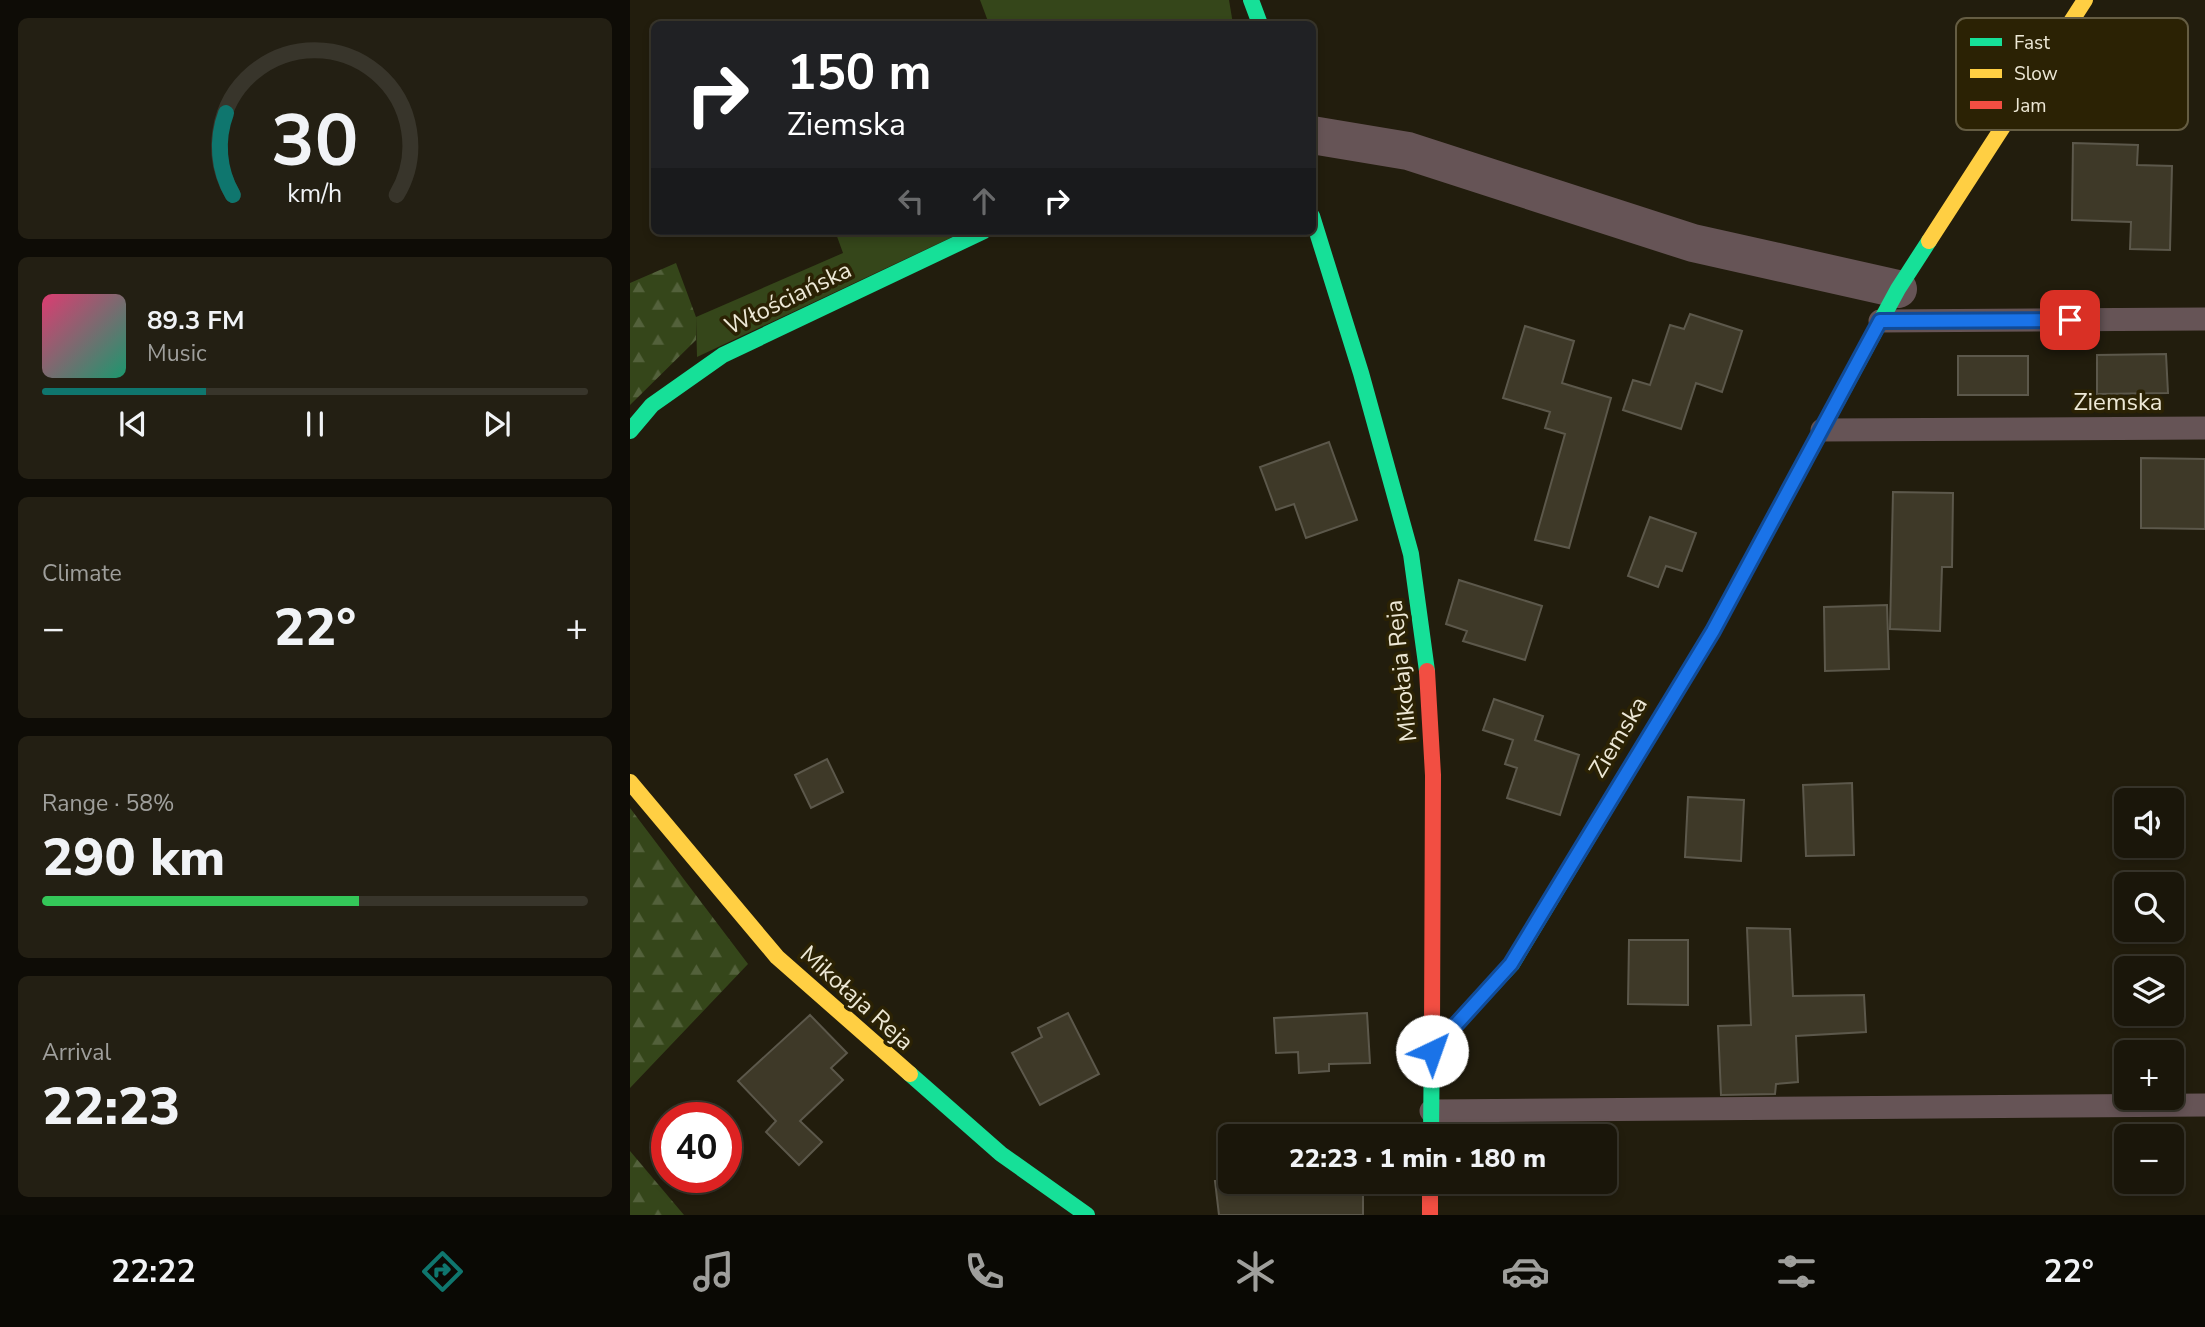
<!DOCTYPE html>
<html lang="en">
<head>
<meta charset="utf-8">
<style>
  body { margin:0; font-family:"Nunito Sans",sans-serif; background:#231f13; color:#f1f3f6; height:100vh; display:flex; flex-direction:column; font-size:26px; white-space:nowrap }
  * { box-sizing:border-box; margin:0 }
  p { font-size:23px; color:#9f9f9c }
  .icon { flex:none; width:38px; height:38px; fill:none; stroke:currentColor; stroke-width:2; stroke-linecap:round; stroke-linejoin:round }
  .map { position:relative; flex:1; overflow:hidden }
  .sheet { display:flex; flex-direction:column; gap:18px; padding:18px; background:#0e0c06; width:630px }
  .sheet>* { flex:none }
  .hud { position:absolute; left:21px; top:21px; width:665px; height:214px; border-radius:10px; box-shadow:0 4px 10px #0003,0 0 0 2px #38352b; background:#202124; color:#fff; overflow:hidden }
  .fabs { position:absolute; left:1484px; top:788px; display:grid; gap:14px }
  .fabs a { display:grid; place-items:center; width:70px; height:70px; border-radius:10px; background:#1a160a; box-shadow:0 4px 10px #0003,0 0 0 2px #38352b; font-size:35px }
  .speed { position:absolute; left:21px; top:1102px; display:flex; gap:14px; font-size:35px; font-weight:700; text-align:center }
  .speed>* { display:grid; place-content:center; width:91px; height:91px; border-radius:50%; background:#1a160a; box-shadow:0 4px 10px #0003,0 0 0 2px #38352b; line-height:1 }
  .speed .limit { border:10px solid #d22; background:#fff; color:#111 }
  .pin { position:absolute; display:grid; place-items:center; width:60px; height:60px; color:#fff; margin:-30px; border-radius:14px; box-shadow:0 4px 10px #0006 }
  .me { position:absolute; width:77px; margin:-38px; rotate:42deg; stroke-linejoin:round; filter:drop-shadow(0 0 5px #0008) }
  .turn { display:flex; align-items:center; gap:24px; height:147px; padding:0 21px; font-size:32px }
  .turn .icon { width:91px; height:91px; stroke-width:2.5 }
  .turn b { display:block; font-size:49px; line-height:60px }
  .lanes { display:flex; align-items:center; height:66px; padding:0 21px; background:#0003; justify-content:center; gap:35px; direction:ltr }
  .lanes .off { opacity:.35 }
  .big { font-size:52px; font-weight:800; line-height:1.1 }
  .sheet .card { flex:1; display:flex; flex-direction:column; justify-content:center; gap:10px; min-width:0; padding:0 24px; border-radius:10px; background:#231f13 }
  .sheet .dial { align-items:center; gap:0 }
  .dial svg { height:182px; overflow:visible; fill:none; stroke:#38352b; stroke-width:7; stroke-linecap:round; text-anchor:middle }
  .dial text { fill:#f1f3f6; stroke:none }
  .song { display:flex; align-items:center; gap:21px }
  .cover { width:84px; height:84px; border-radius:10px; background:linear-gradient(135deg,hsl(340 70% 55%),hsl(160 70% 35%)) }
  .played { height:7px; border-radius:4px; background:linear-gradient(90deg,#0f766e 30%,#38352b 30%) }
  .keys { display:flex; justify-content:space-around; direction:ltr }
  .heat { display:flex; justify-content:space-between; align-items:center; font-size:38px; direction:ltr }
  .charge { height:10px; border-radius:5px; background:linear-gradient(90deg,#34c759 58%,#38352b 0) }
  .trip { position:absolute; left:588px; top:1124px; width:399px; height:70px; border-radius:10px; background:#1a160a; box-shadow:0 4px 10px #0003,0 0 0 2px #38352b; font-weight:800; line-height:70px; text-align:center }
  .tab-bar { display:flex; height:112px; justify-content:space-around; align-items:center; background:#0a0904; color:#9f9f9c }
  .tab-bar .icon { width:49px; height:49px }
  .tab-bar .active { color:#0f766e }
  .tab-bar b { font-size:32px; color:#f1f3f6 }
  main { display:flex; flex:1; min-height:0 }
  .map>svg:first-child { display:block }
  .green { fill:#35461a }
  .forest { fill:url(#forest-firs) }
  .building { fill:#3e3928; stroke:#5c584b; stroke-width:2 }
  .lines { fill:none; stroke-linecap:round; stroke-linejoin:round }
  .lane { stroke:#665456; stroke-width:23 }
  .street { stroke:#665456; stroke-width:38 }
  .fast { stroke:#16e098; stroke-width:16 }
  .slow { stroke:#ffcf43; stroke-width:16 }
  .jam { stroke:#f24e42; stroke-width:16 }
  .route-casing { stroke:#114b97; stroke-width:18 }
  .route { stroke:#1a73e8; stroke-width:12 }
  .labels { text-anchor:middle; stroke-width:7; stroke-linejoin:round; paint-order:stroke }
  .street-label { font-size:24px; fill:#ede8d6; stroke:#2b2204 }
  .key { fill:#2b2204; stroke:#655d43; stroke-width:2 }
  .key-label { font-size:19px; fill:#ede8d6 }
</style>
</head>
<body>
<main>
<section class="sheet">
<div class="card dial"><svg viewBox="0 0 100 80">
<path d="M14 69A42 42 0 1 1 86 69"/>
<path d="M14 69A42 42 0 0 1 11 33" stroke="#0f766e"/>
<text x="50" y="56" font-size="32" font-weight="700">30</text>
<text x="50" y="72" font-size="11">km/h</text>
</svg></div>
<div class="card">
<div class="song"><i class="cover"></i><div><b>89.3 FM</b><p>Music</p></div></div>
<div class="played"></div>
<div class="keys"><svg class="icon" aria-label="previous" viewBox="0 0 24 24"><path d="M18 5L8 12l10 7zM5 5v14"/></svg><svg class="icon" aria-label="pause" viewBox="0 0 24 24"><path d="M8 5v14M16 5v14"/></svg><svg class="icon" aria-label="next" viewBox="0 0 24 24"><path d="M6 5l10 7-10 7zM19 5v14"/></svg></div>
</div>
<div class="card"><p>Climate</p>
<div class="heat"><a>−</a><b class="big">22°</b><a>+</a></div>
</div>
<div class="card"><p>Range · 58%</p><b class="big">290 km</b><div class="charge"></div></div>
<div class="card"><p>Arrival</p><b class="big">22:23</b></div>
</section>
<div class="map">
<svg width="1575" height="1215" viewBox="0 0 1575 1215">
  <defs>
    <pattern id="forest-firs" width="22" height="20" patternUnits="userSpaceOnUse" patternTransform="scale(1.75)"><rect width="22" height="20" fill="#35461a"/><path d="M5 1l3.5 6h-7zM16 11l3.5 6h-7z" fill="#53613b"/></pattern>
  </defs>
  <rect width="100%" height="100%" fill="#221d0d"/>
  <path class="green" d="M 350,0 L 599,0 L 603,24 L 359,24 Z
    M 205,231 L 335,231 L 67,357 L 66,317 L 213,253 Z"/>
  <path class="forest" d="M 46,263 L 66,317 L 66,340 L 0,405 L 0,283 Z
    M 0,808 L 118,964 L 0,1088 Z
    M 0,1151 L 54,1215 L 0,1215 Z"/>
  <path class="building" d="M 1443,143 L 1508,145 L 1507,165 L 1542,166 L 1540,250 L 1500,249 L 1501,222 L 1442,220 Z
    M 1060,314 L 1112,331 L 1092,392 L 1066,383 L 1051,429 L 993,410 L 1003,380 L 1020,385 L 1040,325 L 1054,329 Z
    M 895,326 L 944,341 L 932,383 L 981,398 L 939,548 L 905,540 L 935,434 L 915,428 L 920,412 L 873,398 Z
    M 1536,354 L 1538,393 L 1467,394 L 1467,355 Z
    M 1328,356 L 1398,356 L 1398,395 L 1328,395 Z
    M 699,442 L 727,520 L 676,538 L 664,504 L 646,510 L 630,467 Z
    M 1511,458 L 1575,459 L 1575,529 L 1511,528 Z
    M 1263,492 L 1323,493 L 1322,567 L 1312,567 L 1310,631 L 1260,629 Z
    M 1020,517 L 1066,533 L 1052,571 L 1036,566 L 1028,587 L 998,576 Z
    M 829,580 L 912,606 L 895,660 L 833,641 L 837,631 L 816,624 Z
    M 1257,605 L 1259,669 L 1195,671 L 1194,607 Z
    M 864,699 L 913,716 L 905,740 L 949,755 L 930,815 L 877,798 L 887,768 L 875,764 L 883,740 L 853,730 Z
    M 197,759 L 213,792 L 181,808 L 165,775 Z
    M 1222,783 L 1224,855 L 1176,856 L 1173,785 Z
    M 1058,797 L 1114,800 L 1111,861 L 1055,857 Z
    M 1117,928 L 1160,929 L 1163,996 L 1234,995 L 1236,1032 L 1166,1036 L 1168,1082 L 1146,1084 L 1145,1094 L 1091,1095 L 1088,1026 L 1121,1025 Z
    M 999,940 L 1058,940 L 1058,1005 L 998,1004 Z
    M 438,1013 L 469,1074 L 410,1105 L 382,1053 L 412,1037 L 408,1028 Z
    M 737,1013 L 740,1063 L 699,1064 L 699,1071 L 669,1073 L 668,1052 L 646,1053 L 644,1018 Z
    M 180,1015 L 217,1053 L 201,1068 L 213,1080 L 170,1121 L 192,1142 L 169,1165 L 136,1132 L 146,1121 L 108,1081 Z
    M 585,1181 L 733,1181 L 733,1215 L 589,1215 Z"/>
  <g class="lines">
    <path class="lane" d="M 1250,321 L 1575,319
      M 1192,430 L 1575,428
      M 801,1111 L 1575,1105"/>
    <path class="street" d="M 682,135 L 778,151 L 1063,243 L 1268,289"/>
    <path class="fast" d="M 621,0 L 630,24
      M 682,216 L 731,373 L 781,554 L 797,671
      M 0,431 L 22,405 L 93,355 L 354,231
      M 801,1051 L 882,964 L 1083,631 L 1268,289 L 1299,241
      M 280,1074 L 371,1154 L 457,1215
      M 801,1136 L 802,1032"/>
    <path class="slow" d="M 1299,241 L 1455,0
      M 0,782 L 147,957 L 280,1074"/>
    <path class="jam" d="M 797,671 L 803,775 L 802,1032
      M 800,1181 L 800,1215"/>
  </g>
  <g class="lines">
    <g class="route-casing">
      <path id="route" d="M 802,1051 L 881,964 L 1083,631 L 1250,321 L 1440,320"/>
    </g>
    <use href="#route" class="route"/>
  </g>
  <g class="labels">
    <g class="street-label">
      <text transform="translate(158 298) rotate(-26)" y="8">Włościańska</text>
      <text x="1488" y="410">Ziemska</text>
      <text transform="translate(771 671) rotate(-96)" y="8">Mikołaja Reja</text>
      <text transform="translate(988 737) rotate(-59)" y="8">Ziemska</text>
      <text transform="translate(227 998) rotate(42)" y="8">Mikołaja Reja</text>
    </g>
  </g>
  <rect x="1326" y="18" width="232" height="112" rx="10" class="key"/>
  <rect x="1340" y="38" width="32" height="8" fill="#16e098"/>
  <rect x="1340" y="69" width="32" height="9" fill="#ffcf43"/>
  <rect x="1340" y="101" width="32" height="8" fill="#f24e42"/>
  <g class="key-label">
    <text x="1384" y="49">Fast</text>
    <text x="1384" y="80">Slow</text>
    <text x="1384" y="112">Jam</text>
  </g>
</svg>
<div class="fabs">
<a><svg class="icon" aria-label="sound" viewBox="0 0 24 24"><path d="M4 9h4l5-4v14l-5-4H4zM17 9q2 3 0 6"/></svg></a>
<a><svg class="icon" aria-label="search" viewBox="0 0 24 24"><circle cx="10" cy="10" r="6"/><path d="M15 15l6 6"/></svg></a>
<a><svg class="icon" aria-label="layers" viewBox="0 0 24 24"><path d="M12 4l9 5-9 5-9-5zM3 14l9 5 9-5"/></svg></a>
<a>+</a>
<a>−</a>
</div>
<div class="speed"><div class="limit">40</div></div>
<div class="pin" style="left:1440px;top:320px;background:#d93025"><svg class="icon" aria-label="arrive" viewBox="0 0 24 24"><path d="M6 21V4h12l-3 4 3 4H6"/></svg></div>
<svg class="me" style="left:802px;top:1051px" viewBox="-20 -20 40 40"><circle r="19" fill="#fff"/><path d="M0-13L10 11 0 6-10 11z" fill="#1a73e8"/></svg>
<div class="trip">22:23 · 1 min · 180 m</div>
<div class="hud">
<div class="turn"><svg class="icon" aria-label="right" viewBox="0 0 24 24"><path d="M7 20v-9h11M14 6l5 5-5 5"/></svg><div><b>150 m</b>Ziemska</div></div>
<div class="lanes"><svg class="icon off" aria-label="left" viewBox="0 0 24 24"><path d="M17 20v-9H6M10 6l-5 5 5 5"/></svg><svg class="icon off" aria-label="ahead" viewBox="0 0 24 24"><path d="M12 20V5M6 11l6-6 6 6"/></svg><svg class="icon" aria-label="right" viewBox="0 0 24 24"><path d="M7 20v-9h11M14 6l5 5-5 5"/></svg></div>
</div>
</div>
</main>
<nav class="tab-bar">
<b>22:22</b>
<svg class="icon active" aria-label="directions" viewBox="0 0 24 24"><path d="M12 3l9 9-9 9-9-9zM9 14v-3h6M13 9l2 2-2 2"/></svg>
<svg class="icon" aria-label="music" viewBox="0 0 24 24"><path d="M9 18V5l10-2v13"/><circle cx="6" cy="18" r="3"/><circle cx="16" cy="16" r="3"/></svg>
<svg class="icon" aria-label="phone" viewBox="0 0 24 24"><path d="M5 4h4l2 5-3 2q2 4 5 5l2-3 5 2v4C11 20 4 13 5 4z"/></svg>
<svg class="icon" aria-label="climate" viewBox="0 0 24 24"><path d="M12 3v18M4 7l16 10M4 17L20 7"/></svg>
<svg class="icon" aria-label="car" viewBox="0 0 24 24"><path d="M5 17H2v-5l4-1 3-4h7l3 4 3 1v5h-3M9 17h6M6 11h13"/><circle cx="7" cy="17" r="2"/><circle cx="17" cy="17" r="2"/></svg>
<svg class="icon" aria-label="filters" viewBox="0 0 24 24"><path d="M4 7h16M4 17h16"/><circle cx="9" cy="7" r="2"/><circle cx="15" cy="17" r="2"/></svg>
<b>22°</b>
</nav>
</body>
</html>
